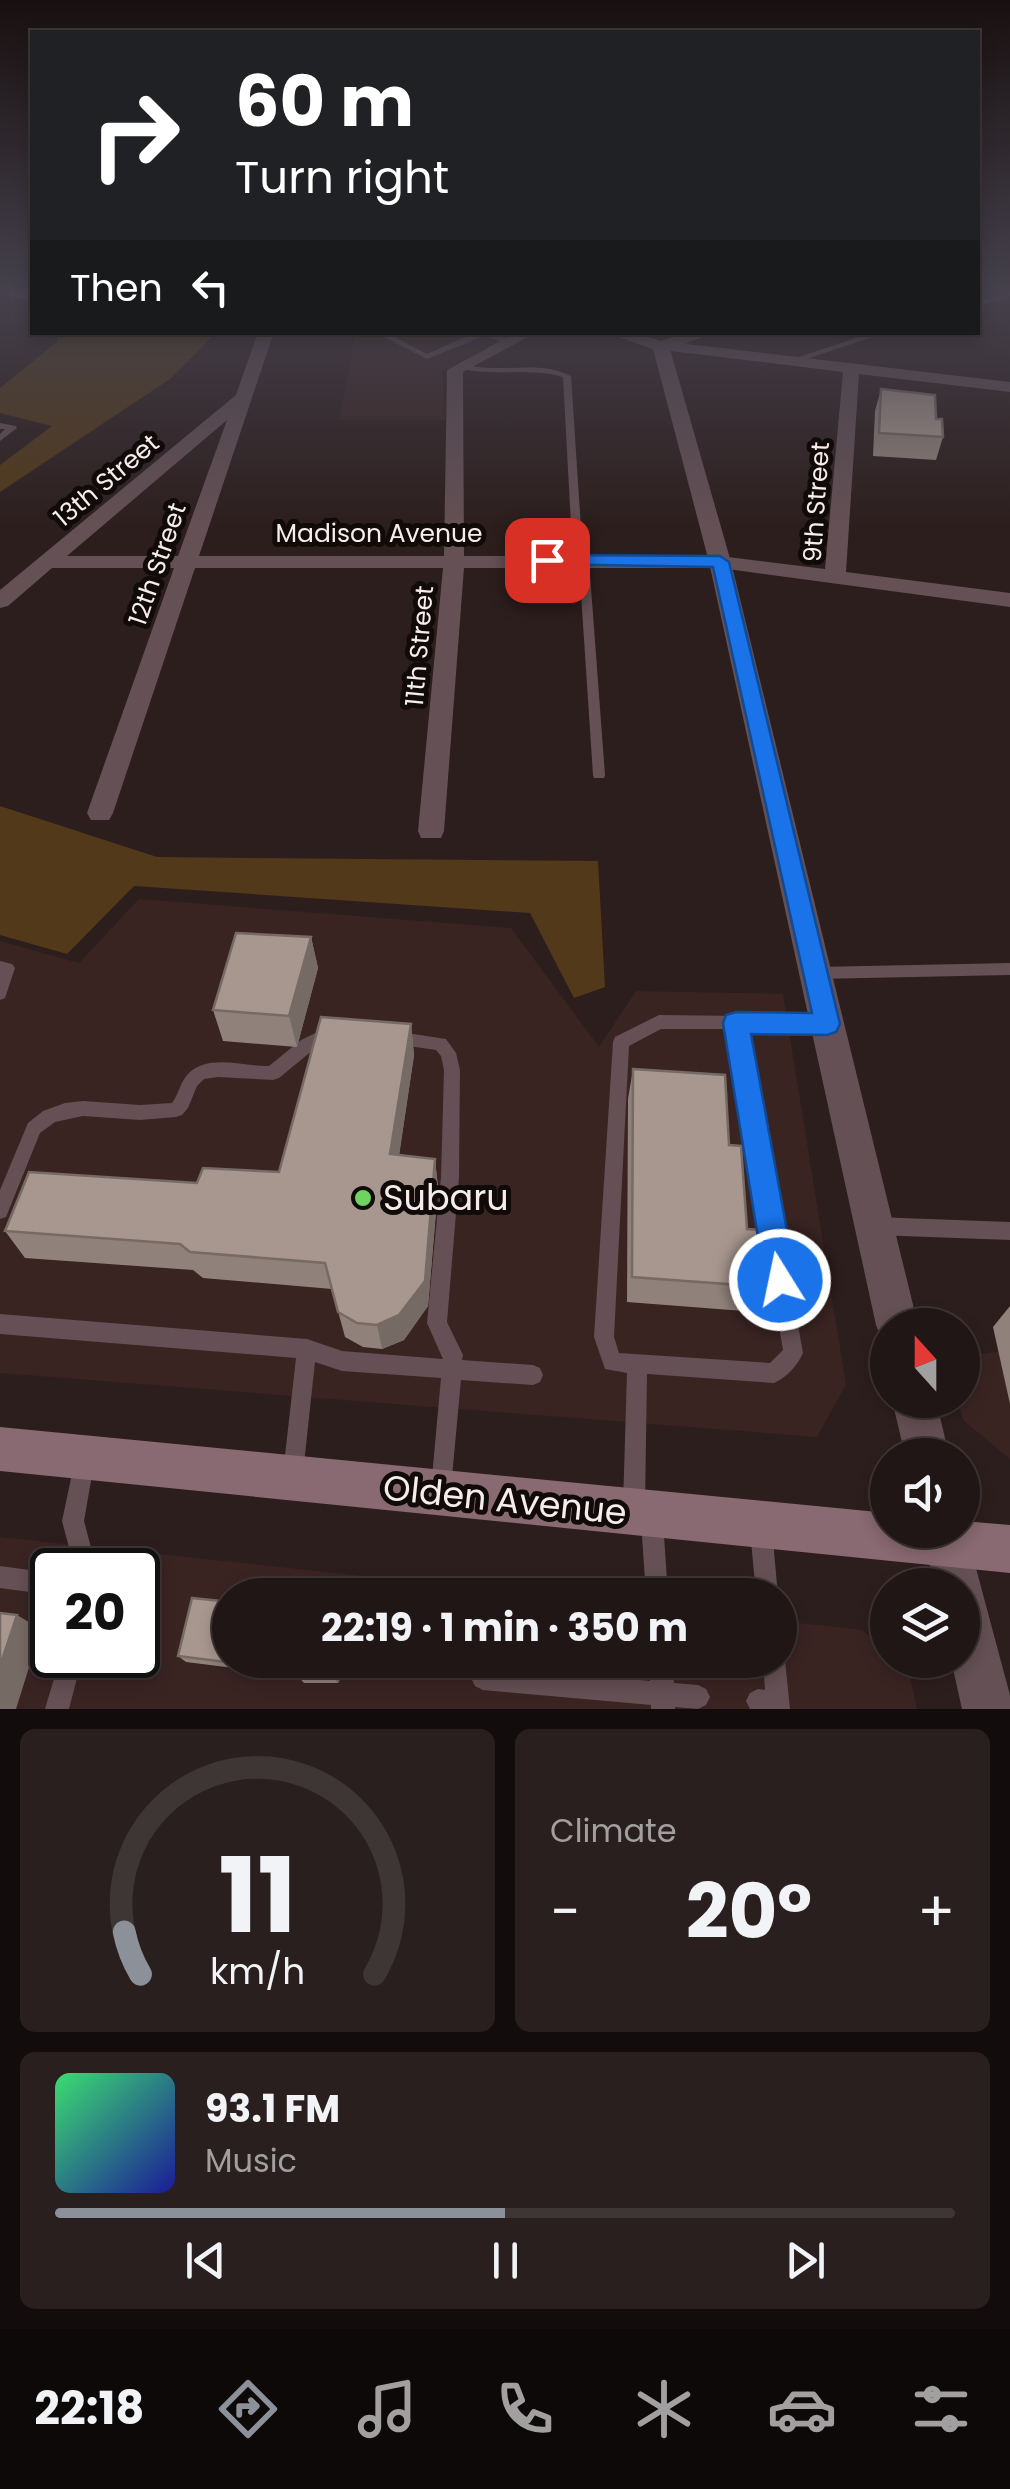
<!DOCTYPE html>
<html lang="en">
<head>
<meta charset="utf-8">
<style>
  body { margin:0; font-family:Poppins,sans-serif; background:#291f1f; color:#f1f3f6; height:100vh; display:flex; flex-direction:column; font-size:38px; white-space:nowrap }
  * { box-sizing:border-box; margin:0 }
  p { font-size:32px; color:#a29fa1 }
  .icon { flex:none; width:55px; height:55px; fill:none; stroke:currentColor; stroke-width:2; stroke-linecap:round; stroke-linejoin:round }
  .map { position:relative; height:1709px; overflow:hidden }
  .drawer { display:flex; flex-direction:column; gap:20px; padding:20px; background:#120c0c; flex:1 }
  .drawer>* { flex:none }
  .hud { position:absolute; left:30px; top:30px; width:950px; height:305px; border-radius:0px; box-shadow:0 5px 15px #0003,0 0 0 2px #3e3535; background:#202124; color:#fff; overflow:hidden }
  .needle { width:65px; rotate:339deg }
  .tools { position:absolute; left:870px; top:1308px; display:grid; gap:20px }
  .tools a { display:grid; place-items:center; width:110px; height:110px; border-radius:50%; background:#211616; box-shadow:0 5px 15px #0003,0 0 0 2px #3e3535; font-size:50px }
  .speed { position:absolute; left:30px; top:1548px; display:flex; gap:20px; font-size:50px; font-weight:700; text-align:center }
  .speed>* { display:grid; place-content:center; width:130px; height:130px; border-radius:50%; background:#211616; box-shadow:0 5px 15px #0003,0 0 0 2px #3e3535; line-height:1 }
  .speed .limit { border:5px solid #111; border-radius:15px; background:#fff; color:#111 }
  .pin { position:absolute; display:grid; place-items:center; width:85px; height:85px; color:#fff; margin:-42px; border-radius:20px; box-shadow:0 5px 15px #0006 }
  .me { position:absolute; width:110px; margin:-55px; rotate:350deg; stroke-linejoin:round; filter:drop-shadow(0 0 8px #0008) }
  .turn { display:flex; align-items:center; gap:35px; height:210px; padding:0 40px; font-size:45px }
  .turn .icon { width:130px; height:130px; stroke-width:2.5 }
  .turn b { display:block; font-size:70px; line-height:85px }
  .then { display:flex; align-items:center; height:95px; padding:0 40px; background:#0003; gap:20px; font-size:38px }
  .big { font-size:75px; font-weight:700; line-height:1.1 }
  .drawer .widget { flex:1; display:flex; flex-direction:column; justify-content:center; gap:15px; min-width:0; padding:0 35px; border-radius:15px; background:#291f1f }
  .drawer .dial { align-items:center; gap:0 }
  .dial svg { height:260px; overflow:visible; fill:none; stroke:#3e3535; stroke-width:7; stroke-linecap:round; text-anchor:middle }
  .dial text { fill:#f1f3f6; stroke:none }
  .song { display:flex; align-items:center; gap:30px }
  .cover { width:120px; height:120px; border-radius:15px; background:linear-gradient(135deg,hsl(140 70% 55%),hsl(240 70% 35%)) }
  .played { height:10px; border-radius:5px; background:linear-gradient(90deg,#8c9099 50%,#3e3535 50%) }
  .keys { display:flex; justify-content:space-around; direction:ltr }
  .heat { display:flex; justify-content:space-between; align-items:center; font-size:55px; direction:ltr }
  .drawer .tiles { flex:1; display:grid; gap:20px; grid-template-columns:1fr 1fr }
  .widget:last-child { grid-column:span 2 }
  .trip { position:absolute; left:212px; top:1578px; width:585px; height:100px; border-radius:50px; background:#211616; box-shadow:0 5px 15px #0003,0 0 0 2px #3e3535; font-weight:700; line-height:100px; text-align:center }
  .menu { display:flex; height:160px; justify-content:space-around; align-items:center; background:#0d0909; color:#a29fa1 }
  .menu .icon { width:70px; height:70px }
  .menu .current { color:#8c9099 }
  .menu b { font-size:45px; color:#f1f3f6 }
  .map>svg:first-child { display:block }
  .built { fill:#392422; fill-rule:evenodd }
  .green { fill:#523919 }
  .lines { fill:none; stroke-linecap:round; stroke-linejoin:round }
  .service { fill:#645055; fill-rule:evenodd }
  .minor { fill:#645055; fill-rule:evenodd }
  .tertiary { fill:#645055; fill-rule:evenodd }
  .secondary { fill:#896972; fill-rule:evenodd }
  .wall { fill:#90827b }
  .shaded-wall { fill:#766a64 }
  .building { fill:#a8978f; stroke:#766a64; stroke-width:2.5 }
  .route { fill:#1a73e8; stroke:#114b97; stroke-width:2.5 }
  .poi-dot { fill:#6fd360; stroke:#100a09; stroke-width:4 }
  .labels { text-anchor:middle; stroke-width:10; stroke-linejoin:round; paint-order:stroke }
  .far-street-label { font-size:25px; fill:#f6eceb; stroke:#100a09 }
  .near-poi-label { font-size:35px; fill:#f6eceb; stroke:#100a09; text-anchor:start }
  .near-street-label { font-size:35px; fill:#f6eceb; stroke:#100a09 }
</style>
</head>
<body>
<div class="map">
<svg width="1010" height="1709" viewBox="0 0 1010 1709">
  <rect width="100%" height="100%" fill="#2c1e1d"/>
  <path class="built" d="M 356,333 L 517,333 L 442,371 L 445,420 L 339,420 Z
    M 139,899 L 511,928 L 599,1047 L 636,991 L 783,994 L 846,1385 L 817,1437 L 0,1373 L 0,941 L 79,963 Z
    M 1010,1350 L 1010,1459 L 964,1421 L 956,1400 L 962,1400 L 963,1356 Z
    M 0,1537 L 540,1595 L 230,1595 L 230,1660 L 780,1660 L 780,1621 L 862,1630 L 887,1652 L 888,1660 L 896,1660 L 909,1672 L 917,1709 L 0,1709 ZM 52,1570 L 138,1570 L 138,1655 L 52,1655 Z"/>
  <path class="green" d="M 58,333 L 216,333 L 170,379 L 0,492 L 0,465 L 52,426 L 0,413 L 0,388 L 57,342 Z
    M 0,806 L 157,857 L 598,861 L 605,987 L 574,998 L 530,913 L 134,886 L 67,954 L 0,935 Z"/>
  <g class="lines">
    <path class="service" d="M 1010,292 L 1010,296 L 978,306 L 978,302 Z
      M 374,332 L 385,332 L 427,354 C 461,340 479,324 514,342 L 510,344 L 484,336 L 427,359 Z
      M 874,332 L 888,332 L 788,365 L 781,363 Z
      M 459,364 C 470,365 480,368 491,368 C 518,369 546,363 571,376 L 583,558 L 589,561 L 605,775 L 604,778 L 594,778 L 593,775 L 579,564 L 573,561 L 563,377 C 529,367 493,377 459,368 Z
      M 0,423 L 16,426 L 17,428 L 0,441 L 0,434 L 5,429 L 0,429 Z
      M 0,961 L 12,964 L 15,968 L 5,998 L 0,1000 Z
      M 1010,963 L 1010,975 L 816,979 L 811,977 L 808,973 L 811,969 L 816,967 Z
      M 659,1015 L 827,1017 L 833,1019 L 835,1024 L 833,1029 L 827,1031 L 745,1030 L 803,1353 C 798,1365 786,1378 774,1383 L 647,1374 L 645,1505 L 641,1512 L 634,1516 L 627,1512 L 623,1505 L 627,1373 L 605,1369 L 594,1337 L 613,1042 L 615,1037 ZM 661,1029 L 729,1029 L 783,1350 L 770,1363 L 619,1353 L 614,1337 L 629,1046 Z
      M 328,1027 L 334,1029 L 336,1034 L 334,1039 L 313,1050 L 279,1078 L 273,1080 L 218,1077 L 204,1079 L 197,1086 L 188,1108 L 182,1115 L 176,1117 L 140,1120 L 83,1116 L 55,1122 L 40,1133 L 6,1217 L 0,1219 L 0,1190 L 28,1123 L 43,1111 L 65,1103 L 83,1101 L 140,1105 L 172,1103 C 179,1094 180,1082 188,1074 C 208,1053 245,1067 269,1066 L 301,1040 Z
      M 394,1031 L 446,1039 L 456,1053 L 460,1070 L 459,1177 L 447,1322 L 463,1355 L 462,1360 L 533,1365 L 540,1368 L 543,1375 L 540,1382 L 533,1385 L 461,1380 L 451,1488 L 448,1495 L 441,1498 L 434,1495 L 431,1488 L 441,1378 L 342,1371 L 315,1362 L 303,1473 L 300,1480 L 293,1483 L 286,1480 L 283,1473 L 296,1358 L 0,1334 L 0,1314 L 307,1339 L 342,1351 L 443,1359 L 427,1323 L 441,1177 L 444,1070 L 441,1056 L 436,1050 L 388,1043 L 386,1038 L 388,1033 Z
      M 875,1217 L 1010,1222 L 1010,1240 L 875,1235 L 869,1232 L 866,1226 L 869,1220 Z
      M 84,1454 L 91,1457 L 94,1464 L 84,1521 L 97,1570 L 75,1570 L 62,1521 L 74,1464 L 77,1457 Z
      M 652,1510 L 660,1513 L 663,1521 L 668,1595 L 646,1595 L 641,1521 L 644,1513 Z
      M 761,1519 L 769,1522 L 772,1530 L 778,1595 L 756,1595 L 750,1530 L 753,1522 Z
      M 0,1566 L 52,1573 L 52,1595 L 0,1588 Z
      M 780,1651 L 785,1660 L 790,1709 L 750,1709 L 746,1701 L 750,1693 L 758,1689 L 765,1690 L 763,1660 L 780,1660 Z
      M 61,1655 L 83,1655 L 69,1709 L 45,1709 Z
      M 650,1660 L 672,1660 L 674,1683 L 698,1685 L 706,1689 L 710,1697 L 706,1705 L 698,1709 L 675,1707 L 675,1709 L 651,1709 L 651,1705 L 483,1690 L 475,1686 L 471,1678 L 475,1670 L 483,1666 L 650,1681 Z"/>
    <path class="minor" d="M 258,332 L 274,332 L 199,556 L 444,556 L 447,370 L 517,332 L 537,332 L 463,372 L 464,556 L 720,556 L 825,569 L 843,372 L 655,349 L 655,343 L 661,341 L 1010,382 L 1010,392 L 859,374 L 846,572 L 1010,593 L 1010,607 L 720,568 L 464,568 L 444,831 L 441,838 L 421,838 L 418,831 L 443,568 L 195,568 L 113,813 L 109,820 L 91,820 L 87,813 L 174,568 L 52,568 L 8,606 L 0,608 L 0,590 L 236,395 ZM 227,420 L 178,556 L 67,556 Z"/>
    <path class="tertiary" d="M 604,332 L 632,332 L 661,341 L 689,332 L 717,332 L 670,349 L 731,562 L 918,1325 L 888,1325 L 888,1342 L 882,1340 L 876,1325 L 709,562 L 653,349 Z
      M 892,1400 L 936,1400 L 949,1455 L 905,1455 Z
      M 962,1516 L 1010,1695 L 1010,1709 L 962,1709 L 951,1660 L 962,1660 L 962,1585 L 934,1585 L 922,1530 L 962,1530 Z"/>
    <path class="secondary" d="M 0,1427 L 888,1513 L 888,1530 L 962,1530 L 962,1521 L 1010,1525 L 1010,1573 L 0,1471 Z"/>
  </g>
  <path class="wall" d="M 8,289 L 32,289 L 32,300 L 10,297 Z
    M 881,389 L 936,419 L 943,437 L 936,460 L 873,456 L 875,411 Z
    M 311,937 L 318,968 L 297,1047 L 223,1041 L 213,1010 Z
    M 411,1024 L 414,1055 L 399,1155 L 435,1159 L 438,1188 L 428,1306 L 404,1340 L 382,1349 L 363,1347 L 345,1337 L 332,1289 L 203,1278 L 193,1270 L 25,1258 L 5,1231 L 197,1183 L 279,1172 Z
    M 633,1069 L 729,1145 L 747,1229 L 768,1287 L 757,1312 L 627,1302 L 628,1099 Z
    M 1010,1306 L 1010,1404 L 993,1327 Z
    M 178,1656 L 230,1660 L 284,1660 L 282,1674 L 186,1662 Z
    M 295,1660 L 377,1660 L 373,1678 L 342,1675 L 338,1683 L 304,1683 L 293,1671 Z"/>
  <path class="shaded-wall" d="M 311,937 L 318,968 L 297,1047 L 289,1016 Z
    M 411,1024 L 414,1055 L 395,1183 L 390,1154 Z
    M 435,1159 L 438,1188 L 428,1306 L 404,1340 L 382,1349 L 377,1325 Z
    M 17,1615 L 41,1629 L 16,1709 L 0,1709 L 0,1666 Z
    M 277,1660 L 284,1660 L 282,1674 L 275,1668 Z
    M 368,1660 L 377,1660 L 373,1678 L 366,1666 Z
    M 333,1663 L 342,1675 L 338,1683 L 329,1672 Z"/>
  <path class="building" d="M 881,389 L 935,395 L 936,419 L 942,419 L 943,437 L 879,433 Z
    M 236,933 L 311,937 L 289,1016 L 213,1010 Z
    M 321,1017 L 411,1024 L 390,1154 L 435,1159 L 425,1281 L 399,1315 L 377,1325 L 357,1323 L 338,1312 L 325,1263 L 190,1252 L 180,1244 L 5,1231 L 29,1172 L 197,1183 L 203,1168 L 279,1172 Z
    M 633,1069 L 725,1075 L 729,1145 L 741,1146 L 747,1229 L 763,1230 L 768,1287 L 632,1277 Z
    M 192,1598 L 230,1602 L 230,1660 L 277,1660 L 275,1668 L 178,1656 Z
    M 0,1613 L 17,1615 L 0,1666 Z
    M 295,1660 L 368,1660 L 366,1666 L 333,1663 L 329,1672 L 293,1671 Z"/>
  <linearGradient id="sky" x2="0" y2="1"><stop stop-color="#181010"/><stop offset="0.55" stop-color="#45414c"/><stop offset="1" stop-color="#45414c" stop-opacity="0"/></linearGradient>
  <rect width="1010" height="528" fill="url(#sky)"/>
  <path class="route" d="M 547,555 L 720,556 L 729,562 L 840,1024 L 836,1032 L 827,1035 L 751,1034 L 796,1280 L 791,1290 L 780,1295 L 769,1290 L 765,1280 L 723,1023 L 726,1015 L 736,1012 L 812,1013 L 713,567 L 541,564 L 539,560 Z"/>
  <circle class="poi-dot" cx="363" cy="1198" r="10"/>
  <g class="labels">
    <g class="far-street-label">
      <text transform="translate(106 480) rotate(-40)" y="9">13th Street</text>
      <text transform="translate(816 502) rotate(-86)" y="9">9th Street</text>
      <text x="379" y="542">Madison Avenue</text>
      <text transform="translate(157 564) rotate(-71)" y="9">12th Street</text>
      <text transform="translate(419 646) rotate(-85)" y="9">11th Street</text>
    </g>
    <g class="near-poi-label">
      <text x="383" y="1210">Subaru</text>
    </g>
    <g class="near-street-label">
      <text transform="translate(505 1500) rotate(6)" y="12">Olden Avenue</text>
    </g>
  </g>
</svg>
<div class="tools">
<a><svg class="needle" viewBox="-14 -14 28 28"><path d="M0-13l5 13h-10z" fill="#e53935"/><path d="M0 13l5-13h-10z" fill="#a29fa1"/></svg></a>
<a><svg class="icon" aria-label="sound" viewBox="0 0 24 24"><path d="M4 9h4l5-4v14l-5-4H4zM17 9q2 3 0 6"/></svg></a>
<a><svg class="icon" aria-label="layers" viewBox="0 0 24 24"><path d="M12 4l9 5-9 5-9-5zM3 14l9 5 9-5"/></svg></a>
</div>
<div class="speed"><div class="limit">20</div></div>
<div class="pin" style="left:547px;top:560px;background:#d93025"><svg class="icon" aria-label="arrive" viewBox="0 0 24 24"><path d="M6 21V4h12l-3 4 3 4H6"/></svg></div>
<svg class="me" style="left:780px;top:1280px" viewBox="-20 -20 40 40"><circle r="17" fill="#1a73e8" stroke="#fff" stroke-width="3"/><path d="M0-11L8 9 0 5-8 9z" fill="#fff"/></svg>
<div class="trip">22:19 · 1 min · 350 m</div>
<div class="hud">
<div class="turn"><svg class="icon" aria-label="right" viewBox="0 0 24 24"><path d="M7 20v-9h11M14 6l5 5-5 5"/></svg><div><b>60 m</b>Turn right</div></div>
<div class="then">Then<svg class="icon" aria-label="left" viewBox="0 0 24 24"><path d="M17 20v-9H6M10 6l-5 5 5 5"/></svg></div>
</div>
</div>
<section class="drawer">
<div class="tiles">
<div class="widget dial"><svg viewBox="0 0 100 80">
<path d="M14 69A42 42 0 1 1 86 69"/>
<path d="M14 69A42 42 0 0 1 9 56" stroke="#8c9099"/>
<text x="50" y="56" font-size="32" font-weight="700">11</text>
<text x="50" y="72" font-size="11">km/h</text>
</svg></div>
<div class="widget"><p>Climate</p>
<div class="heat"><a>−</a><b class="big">20°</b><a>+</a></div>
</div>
<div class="widget">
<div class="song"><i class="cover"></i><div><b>93.1 FM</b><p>Music</p></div></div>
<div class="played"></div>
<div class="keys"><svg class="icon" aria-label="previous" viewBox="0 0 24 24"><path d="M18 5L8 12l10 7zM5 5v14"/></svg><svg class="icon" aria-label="pause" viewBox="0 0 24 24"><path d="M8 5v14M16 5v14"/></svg><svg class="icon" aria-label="next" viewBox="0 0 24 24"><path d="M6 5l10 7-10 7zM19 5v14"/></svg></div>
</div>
</div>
</section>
<nav class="menu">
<b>22:18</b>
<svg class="icon current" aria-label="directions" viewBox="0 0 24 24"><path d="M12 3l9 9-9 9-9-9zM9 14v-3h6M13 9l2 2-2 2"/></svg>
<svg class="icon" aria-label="music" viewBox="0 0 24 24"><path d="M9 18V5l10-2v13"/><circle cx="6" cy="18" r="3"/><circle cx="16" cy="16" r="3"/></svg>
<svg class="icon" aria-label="phone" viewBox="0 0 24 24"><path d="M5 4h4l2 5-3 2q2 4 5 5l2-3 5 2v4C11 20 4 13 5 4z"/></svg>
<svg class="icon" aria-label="climate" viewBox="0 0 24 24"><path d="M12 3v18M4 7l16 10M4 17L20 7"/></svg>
<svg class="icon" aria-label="car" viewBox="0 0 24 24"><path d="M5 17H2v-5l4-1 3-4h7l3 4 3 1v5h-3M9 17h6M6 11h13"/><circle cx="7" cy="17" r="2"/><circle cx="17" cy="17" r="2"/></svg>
<svg class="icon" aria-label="filters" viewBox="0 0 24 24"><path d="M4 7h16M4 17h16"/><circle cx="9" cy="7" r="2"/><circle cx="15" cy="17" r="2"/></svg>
</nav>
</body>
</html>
